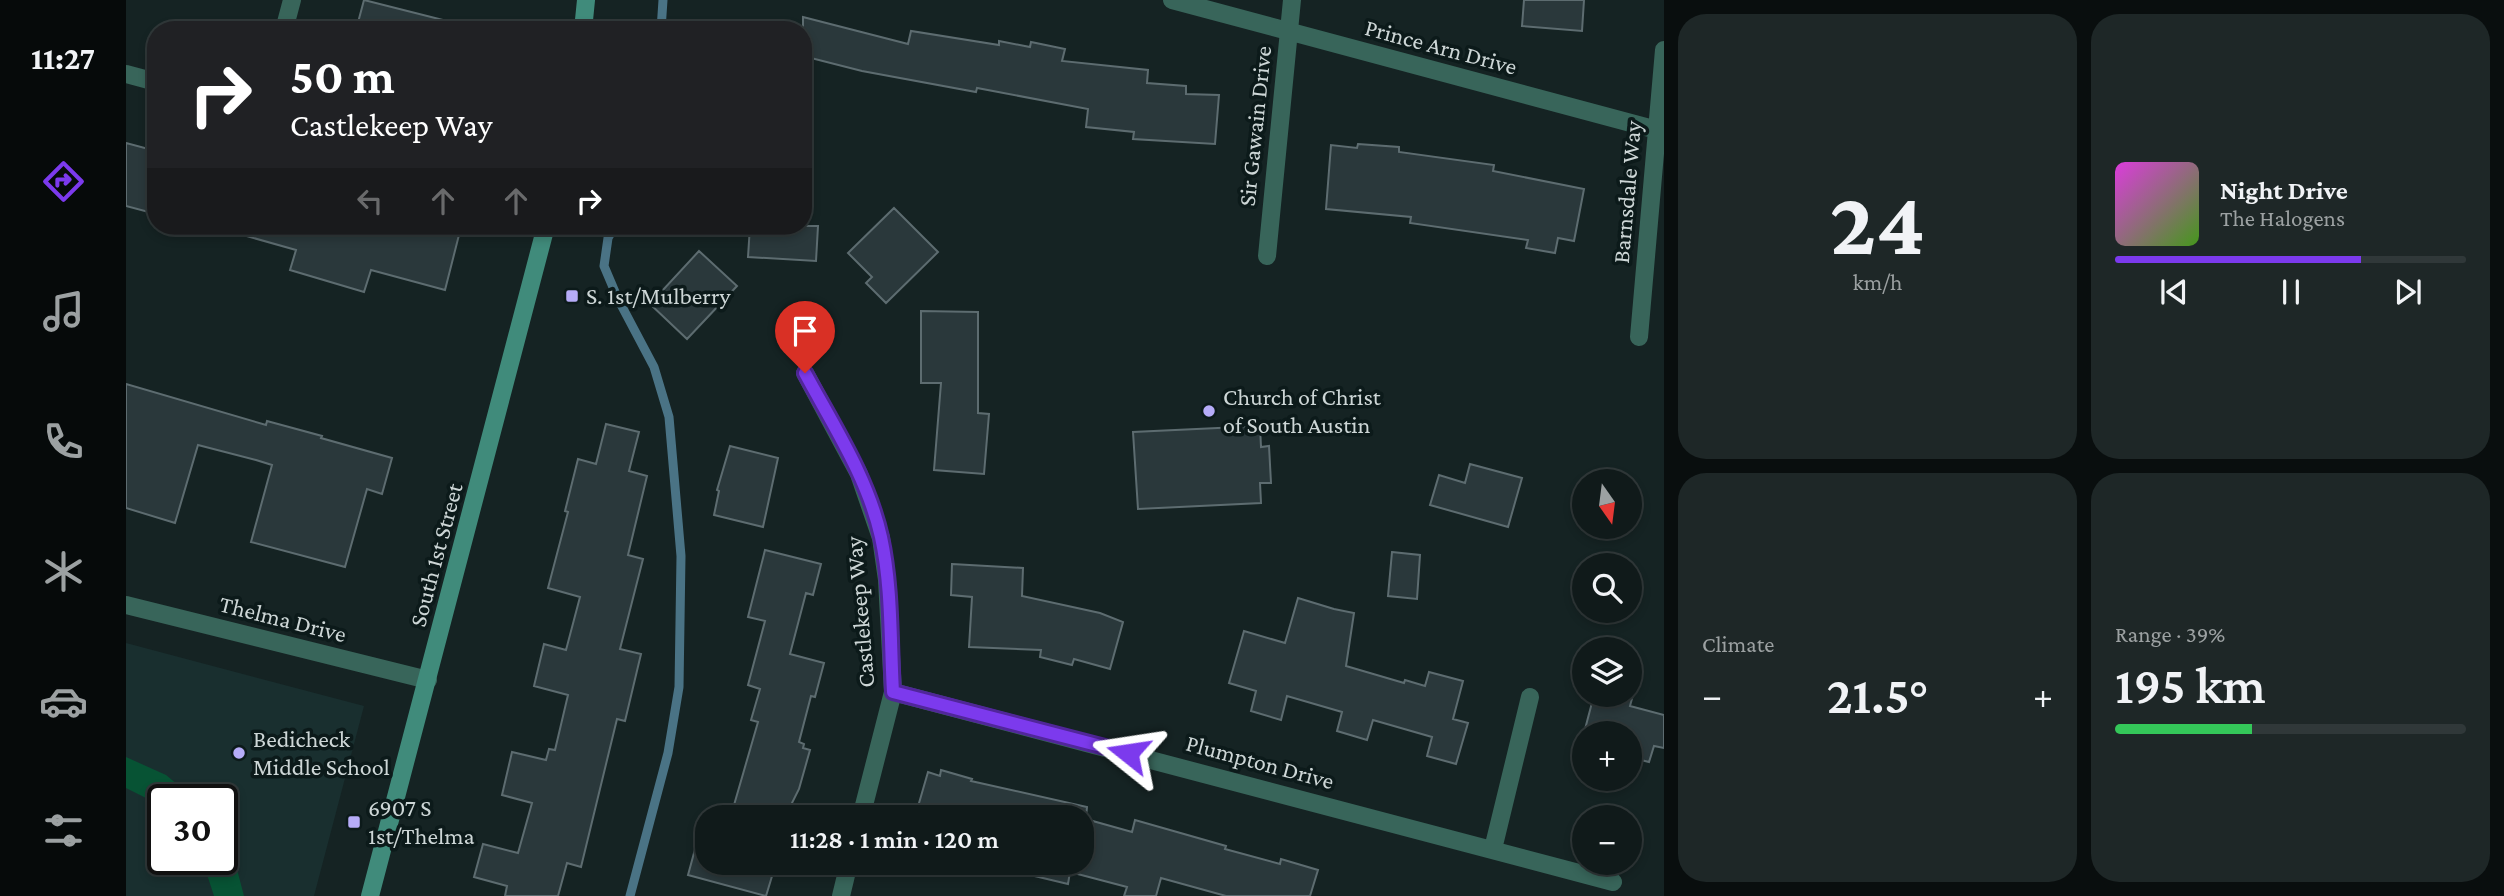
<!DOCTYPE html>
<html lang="en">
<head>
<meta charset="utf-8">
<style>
  body { margin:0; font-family:"Crimson Pro",serif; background:#1e2727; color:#f1f3f6; height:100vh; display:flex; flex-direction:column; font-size:26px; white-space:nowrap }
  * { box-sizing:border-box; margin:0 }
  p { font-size:23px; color:#9ca1a2 }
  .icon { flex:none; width:38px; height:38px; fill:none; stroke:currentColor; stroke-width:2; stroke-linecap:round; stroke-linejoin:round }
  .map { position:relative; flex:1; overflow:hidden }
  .details { display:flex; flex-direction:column; gap:14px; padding:14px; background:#090e0e; width:840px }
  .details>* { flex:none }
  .banner { position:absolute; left:21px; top:21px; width:665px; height:214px; border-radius:28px; box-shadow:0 4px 10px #0003,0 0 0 2px #303839; background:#202124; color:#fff; overflow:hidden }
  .needle { width:46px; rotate:166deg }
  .controls { position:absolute; left:1446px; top:469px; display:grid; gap:14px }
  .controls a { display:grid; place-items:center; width:70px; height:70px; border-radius:50%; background:#101a1a; box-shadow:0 4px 10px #0003,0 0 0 2px #303839; font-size:35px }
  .speed { position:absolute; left:21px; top:784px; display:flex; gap:14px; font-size:35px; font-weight:700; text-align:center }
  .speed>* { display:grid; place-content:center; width:91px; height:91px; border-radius:50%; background:#101a1a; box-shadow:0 4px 10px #0003,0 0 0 2px #303839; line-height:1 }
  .speed .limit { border:4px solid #111; border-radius:10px; background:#fff; color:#111 }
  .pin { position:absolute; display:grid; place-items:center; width:60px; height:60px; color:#fff; margin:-72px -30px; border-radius:50% 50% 50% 0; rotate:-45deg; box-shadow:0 0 7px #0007 }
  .pin .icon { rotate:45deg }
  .me { position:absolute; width:77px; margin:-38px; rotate:285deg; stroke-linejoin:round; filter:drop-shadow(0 0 5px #0008) }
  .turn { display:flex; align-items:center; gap:24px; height:147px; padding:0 28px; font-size:32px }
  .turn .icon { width:91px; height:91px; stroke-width:2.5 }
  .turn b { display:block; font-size:49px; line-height:60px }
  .lanes { display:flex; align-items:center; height:66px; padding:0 28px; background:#0003; justify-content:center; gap:35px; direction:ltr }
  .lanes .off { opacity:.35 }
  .big { font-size:52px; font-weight:600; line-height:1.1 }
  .details .widget { flex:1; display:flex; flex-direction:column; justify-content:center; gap:10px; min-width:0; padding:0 24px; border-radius:28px; background:#1e2727 }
  .details .dial { align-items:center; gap:0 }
  .dial b { font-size:91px; line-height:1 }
  .song { display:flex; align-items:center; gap:21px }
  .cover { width:84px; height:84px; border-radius:10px; background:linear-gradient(135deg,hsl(300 70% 55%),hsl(100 70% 35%)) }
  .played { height:7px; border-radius:4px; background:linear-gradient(90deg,#7c3aed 70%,#303839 70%) }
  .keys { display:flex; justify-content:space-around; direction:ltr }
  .heat { display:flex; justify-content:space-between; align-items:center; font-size:38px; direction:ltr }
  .charge { height:10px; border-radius:5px; background:linear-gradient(90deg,#34c759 39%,#303839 0) }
  .details .tiles { flex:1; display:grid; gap:14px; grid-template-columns:repeat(2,1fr) }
  .trip { position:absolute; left:569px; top:805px; width:399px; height:70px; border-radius:28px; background:#101a1a; box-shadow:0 4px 10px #0003,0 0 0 2px #303839; font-weight:600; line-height:70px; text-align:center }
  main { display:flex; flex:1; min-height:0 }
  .dock { display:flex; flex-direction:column; width:126px; justify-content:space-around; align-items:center; background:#060a0a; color:#9ca1a2 }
  .dock .icon { width:49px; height:49px }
  .dock .on { color:#7c3aed }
  .dock b { font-size:32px; color:#f1f3f6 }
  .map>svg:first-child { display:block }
  .built { fill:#192f2f; fill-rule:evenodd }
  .green { fill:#075334 }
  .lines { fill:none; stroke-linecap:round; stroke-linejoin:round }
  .stream { stroke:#4a7385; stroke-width:9 }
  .building { fill:#2a383b; stroke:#5d6c70; stroke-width:2 }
  .street { stroke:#38655a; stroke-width:18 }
  .secondary { stroke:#408b7b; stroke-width:18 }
  .route-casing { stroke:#51269a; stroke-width:18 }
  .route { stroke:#7c3aed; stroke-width:12 }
  .poi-dot { fill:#b6acf8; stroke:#0c1a1a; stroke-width:2.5 }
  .labels { text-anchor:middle; stroke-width:7; stroke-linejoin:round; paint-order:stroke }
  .street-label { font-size:24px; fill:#cdd6d6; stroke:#0c1a1a }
  .poi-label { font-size:24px; fill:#cdd6d6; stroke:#0c1a1a; text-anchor:start }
</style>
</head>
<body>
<main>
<nav class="dock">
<b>11:27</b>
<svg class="icon on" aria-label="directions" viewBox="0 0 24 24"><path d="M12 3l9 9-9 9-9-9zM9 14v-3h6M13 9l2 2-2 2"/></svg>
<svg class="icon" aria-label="music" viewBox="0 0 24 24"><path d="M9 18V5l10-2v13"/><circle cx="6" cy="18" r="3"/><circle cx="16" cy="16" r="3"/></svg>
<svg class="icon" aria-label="phone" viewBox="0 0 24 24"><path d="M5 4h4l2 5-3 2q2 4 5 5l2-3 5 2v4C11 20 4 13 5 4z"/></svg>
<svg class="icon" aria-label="climate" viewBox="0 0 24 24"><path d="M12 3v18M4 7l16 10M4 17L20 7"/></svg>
<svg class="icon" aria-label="car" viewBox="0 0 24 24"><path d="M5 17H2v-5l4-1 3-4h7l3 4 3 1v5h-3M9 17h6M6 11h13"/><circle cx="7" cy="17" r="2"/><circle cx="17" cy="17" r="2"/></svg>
<svg class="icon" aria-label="filters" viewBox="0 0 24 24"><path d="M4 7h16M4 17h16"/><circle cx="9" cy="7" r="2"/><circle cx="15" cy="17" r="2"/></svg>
</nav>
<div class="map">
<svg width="1538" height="896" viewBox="0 0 1538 896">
  <rect width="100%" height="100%" fill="#152323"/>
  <path class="built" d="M 0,643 L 238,706 L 188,896 L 0,896 ZM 37,800 L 96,800 L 96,859 L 37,859 Z"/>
  <path class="green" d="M 0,757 L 40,775 L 70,800 L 37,800 L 37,809 L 24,800 L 0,788 Z
    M 96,833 L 108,858 L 118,896 L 88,896 L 76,859 L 96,859 Z"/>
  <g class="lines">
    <path class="stream" d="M 535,30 L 537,0
      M 489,226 L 482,238 L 478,266 L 492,299 L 528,367 L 543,417 L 555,556 L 553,687 L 542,753 L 504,896"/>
  </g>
  <path class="building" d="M 238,0 L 321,21 L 320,30 L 230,30 Z
    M 1398,0 L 1458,0 L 1456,31 L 1396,26 Z
    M 677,17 L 782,44 L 785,31 L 873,45 L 873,41 L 904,47 L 905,42 L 939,49 L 936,61 L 1022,70 L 1021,83 L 1060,86 L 1060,94 L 1093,95 L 1089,144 L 1007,139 L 1008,132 L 960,127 L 962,109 L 851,88 L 850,92 L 736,71 L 677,56 Z
    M 0,143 L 30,151 L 30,214 L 0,206 Z
    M 1232,144 L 1273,147 L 1273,152 L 1368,165 L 1367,171 L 1458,189 L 1448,241 L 1432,238 L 1429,253 L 1400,248 L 1402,240 L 1284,223 L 1285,217 L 1200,209 L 1205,145 L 1231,148 Z
    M 768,208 L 812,252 L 760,303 L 740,283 L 746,277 L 722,253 Z
    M 111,226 L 187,226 L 214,234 L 217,226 L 314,226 L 334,231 L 319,290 L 245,270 L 238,292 L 164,270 L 170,250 L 110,233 Z
    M 624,226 L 692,226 L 690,261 L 622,257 Z
    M 573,251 L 611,286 L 561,339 L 524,304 Z
    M 795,311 L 852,312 L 852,413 L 863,414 L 858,474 L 808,470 L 815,383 L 795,383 Z
    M 0,384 L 140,425 L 141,421 L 196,436 L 195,438 L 266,458 L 256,494 L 241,489 L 219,567 L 125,542 L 146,465 L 130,460 L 72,445 L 49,523 L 0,508 Z
    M 480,424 L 513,432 L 503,471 L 521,476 L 502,555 L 517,559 L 494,649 L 515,654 L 499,721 L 491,719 L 455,867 L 441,863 L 432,896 L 379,896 L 381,886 L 348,877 L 357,844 L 392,853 L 406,803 L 376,795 L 386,752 L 420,760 L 423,749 L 429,750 L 442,695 L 408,686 L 418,644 L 440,650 L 454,597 L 422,588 L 442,512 L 439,511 L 452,459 L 470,464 Z
    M 1134,426 L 1135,447 L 1143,446 L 1145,483 L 1134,483 L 1135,503 L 1012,509 L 1007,432 Z
    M 604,446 L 652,458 L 637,527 L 588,515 L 593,491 L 591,490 Z
    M 1344,464 L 1396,478 L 1382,527 L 1304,505 L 1313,475 L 1339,483 Z
    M 639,550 L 695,564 L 687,595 L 680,593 L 664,654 L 698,663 L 689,697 L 685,696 L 673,742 L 678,744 L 677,748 L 684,750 L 673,789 L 659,817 L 595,817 L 597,809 L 606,812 L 632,722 L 625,720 L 634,689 L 622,685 L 639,621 L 622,617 Z
    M 1266,552 L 1294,555 L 1291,599 L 1262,596 Z
    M 826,564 L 897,568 L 896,596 L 974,613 L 997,622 L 984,669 L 948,659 L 946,665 L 914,657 L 915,650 L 843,647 L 846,597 L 825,595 Z
    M 1172,598 L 1208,609 L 1228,613 L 1220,666 L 1278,683 L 1279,680 L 1299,686 L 1303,672 L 1337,681 L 1327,719 L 1342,723 L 1330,764 L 1301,756 L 1306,737 L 1247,720 L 1241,740 L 1211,731 L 1216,712 L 1161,696 L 1155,720 L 1125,711 L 1130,691 L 1103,683 L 1118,631 L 1159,643 Z
    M 1503,690 L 1508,691 L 1504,706 L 1538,715 L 1538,748 L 1528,746 L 1523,762 L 1503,757 L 1503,733 L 1458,733 L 1468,695 L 1503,695 Z
    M 815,770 L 846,779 L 845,781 L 961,807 L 960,817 L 956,818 L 1006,832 L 1009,820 L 1100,846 L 1099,849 L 1154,864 L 1155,859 L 1192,870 L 1184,896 L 1100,896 L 1035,878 L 1030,896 L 998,896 L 1001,887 L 944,872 L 942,884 L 900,874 L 902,863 L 956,863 L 956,817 L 789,817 L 802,772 L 814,776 Z
    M 571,842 L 581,844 L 581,863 L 650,863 L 640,896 L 562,875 Z"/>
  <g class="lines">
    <path class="street" d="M 1046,0 L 1531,130
      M 158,30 L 166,0
      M 0,74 L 30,82
      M 1141,256 L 1166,0
      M 1513,337 L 1538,50
      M 679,373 L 733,474 L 755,538 L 761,580 L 767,692 L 735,817
      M 0,605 L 302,680
      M 767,692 L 1487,882
      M 1367,849 L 1404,697
      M 715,896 L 723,863"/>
    <path class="secondary" d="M 457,30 L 460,0
      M 244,896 L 420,226"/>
  </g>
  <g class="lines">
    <g class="route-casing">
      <path id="route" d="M 679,373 C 707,425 742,478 755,537 C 766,587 764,641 767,692 L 1002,753"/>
    </g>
    <use href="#route" class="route"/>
  </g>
  <g class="poi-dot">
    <rect x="439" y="289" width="14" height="14" rx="3.5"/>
    <circle cx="1083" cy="411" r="7"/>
    <circle cx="113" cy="753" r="7"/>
    <rect x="221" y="815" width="14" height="14" rx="3.5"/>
  </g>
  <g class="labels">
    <g class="street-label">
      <text transform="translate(1315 47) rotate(15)" y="8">Prince Arn Drive</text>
      <text transform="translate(1129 126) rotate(-84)" y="8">Sir Gawain Drive</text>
      <text transform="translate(1501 192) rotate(-85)" y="8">Barnsdale Way</text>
      <text transform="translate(310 555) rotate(-75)" y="8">South 1st Street</text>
      <text transform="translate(734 612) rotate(-95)" y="8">Castlekeep Way</text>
      <text transform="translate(157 619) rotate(14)" y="8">Thelma Drive</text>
      <text transform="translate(1134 762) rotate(15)" y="8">Plumpton Drive</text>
    </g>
    <g class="poi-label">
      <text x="460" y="304">S. 1st/Mulberry</text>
      <text x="1097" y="405">Church of Christ<tspan x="1097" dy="28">of South Austin</tspan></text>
      <text x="127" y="747">Bedicheck<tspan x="127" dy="28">Middle School</tspan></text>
      <text x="242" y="816">6907 S<tspan x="242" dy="28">1st/Thelma</tspan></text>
    </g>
  </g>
</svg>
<div class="controls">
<a><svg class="needle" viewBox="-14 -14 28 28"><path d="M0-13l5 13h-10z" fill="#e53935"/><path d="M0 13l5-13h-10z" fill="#9ca1a2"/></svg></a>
<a><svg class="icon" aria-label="search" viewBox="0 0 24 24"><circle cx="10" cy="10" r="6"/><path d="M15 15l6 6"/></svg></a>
<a><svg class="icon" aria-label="layers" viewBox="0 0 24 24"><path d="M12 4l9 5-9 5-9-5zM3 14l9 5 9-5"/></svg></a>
<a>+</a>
<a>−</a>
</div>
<div class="speed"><div class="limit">30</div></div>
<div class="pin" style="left:679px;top:373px;background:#d93025"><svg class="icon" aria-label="arrive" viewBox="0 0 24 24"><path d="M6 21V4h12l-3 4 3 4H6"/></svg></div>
<svg class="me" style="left:1002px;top:753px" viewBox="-20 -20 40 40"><path d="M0-17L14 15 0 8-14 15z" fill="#7c3aed" stroke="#fff" stroke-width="4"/></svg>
<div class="trip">11:28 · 1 min · 120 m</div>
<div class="banner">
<div class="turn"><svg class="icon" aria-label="right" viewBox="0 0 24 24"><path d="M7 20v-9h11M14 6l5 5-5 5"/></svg><div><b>50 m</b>Castlekeep Way</div></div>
<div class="lanes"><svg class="icon off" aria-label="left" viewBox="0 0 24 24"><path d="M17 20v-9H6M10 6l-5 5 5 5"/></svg><svg class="icon off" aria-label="ahead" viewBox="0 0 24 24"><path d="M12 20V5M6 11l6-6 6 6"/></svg><svg class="icon off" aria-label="ahead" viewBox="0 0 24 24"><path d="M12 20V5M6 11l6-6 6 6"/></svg><svg class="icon" aria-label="right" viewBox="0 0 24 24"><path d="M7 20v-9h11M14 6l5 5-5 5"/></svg></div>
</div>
</div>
<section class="details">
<div class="tiles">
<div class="widget dial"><b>24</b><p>km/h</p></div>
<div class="widget">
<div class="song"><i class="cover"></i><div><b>Night Drive</b><p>The Halogens</p></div></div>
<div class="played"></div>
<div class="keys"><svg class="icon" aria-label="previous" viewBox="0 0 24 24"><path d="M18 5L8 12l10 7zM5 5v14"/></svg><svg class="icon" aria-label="pause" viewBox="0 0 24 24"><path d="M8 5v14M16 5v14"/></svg><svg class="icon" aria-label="next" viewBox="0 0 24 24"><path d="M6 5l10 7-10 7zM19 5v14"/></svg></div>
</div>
<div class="widget"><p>Climate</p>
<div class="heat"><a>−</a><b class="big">21.5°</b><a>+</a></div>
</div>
<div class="widget"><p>Range · 39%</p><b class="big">195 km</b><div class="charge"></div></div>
</div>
</section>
</main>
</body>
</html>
